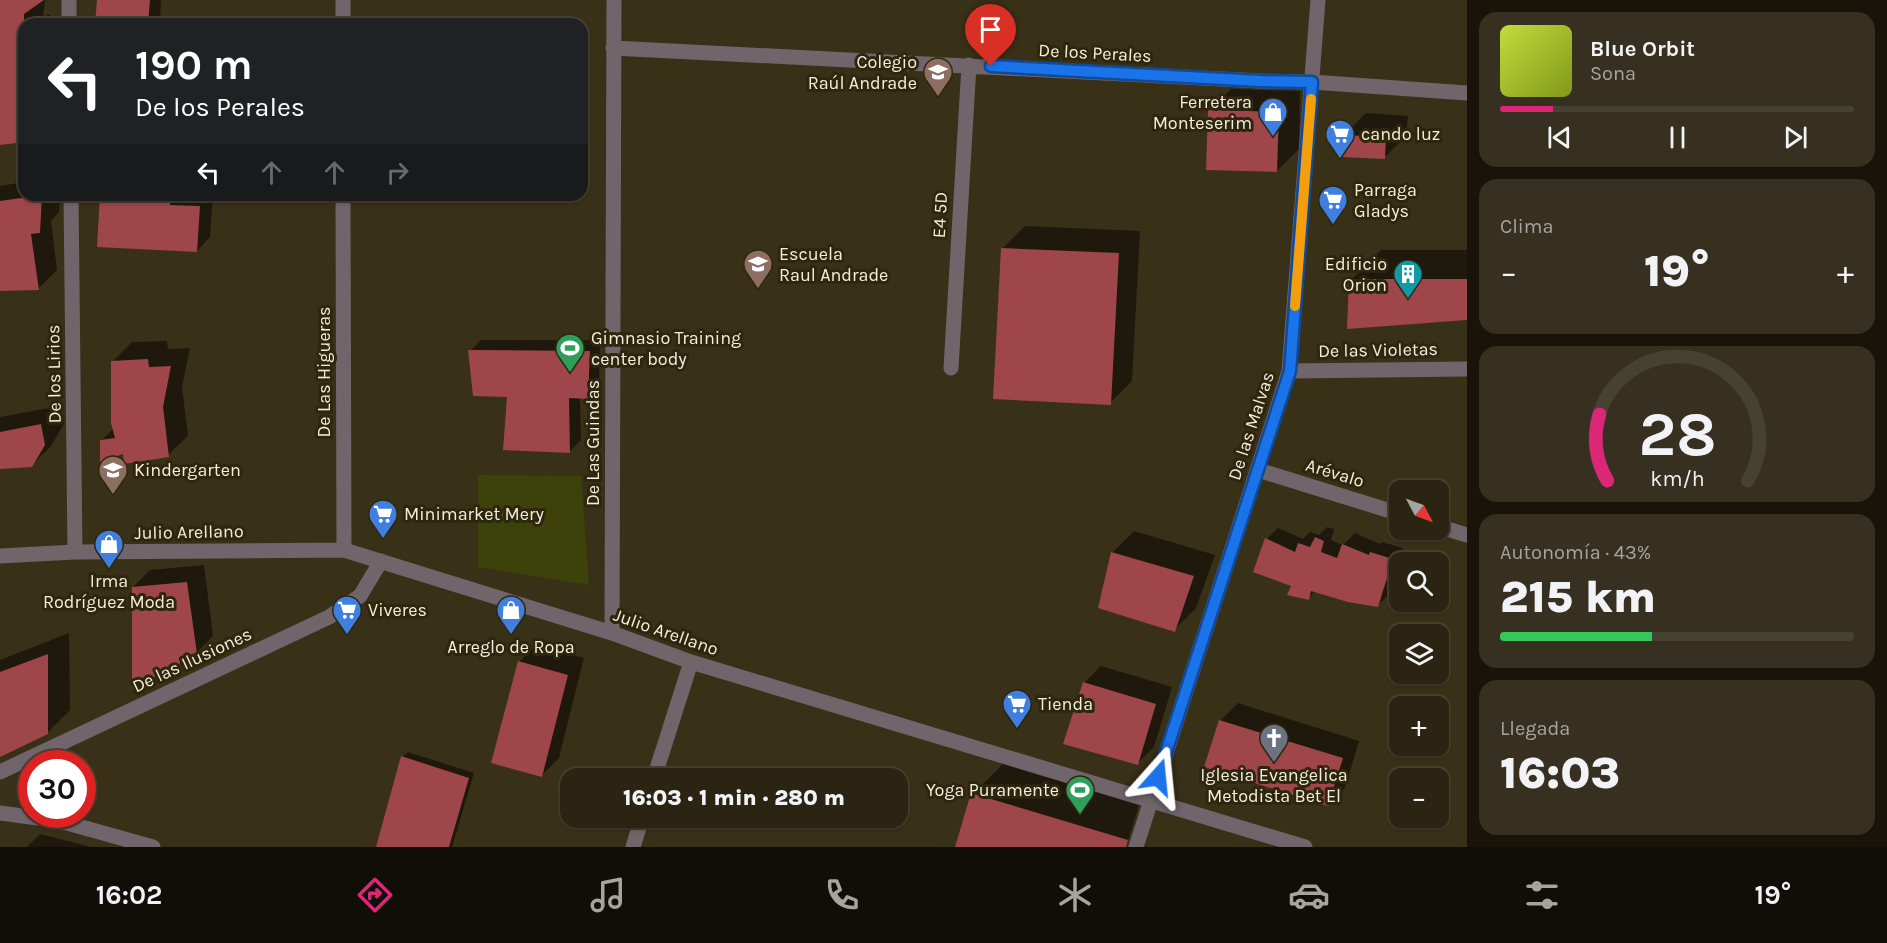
<!DOCTYPE html>
<html lang="es">
<head>
<meta charset="utf-8">
<style>
  body { margin:0; font-family:Karla,sans-serif; background:#373020; color:#f1f3f6; height:100vh; display:flex; flex-direction:column; font-size:22px; white-space:nowrap }
  * { box-sizing:border-box; margin:0 }
  p { font-size:20px; color:#a6a49f }
  .icon { flex:none; width:33px; height:33px; fill:none; stroke:currentColor; stroke-width:2; stroke-linecap:round; stroke-linejoin:round }
  .map { position:relative; flex:1; overflow:hidden }
  .sheet { display:flex; flex-direction:column; gap:12px; padding:12px; background:#18140a; width:420px }
  .sheet>* { flex:none }
  .guide { position:absolute; left:18px; top:18px; width:570px; height:183px; border-radius:18px; box-shadow:0 2px 4px #0004,0 0 0 2px #474132; background:#202124; color:#fff; overflow:hidden }
  .needle { width:39px; rotate:131deg }
  .controls { position:absolute; left:1389px; top:480px; display:grid; gap:12px }
  .controls a { display:grid; place-items:center; width:60px; height:60px; border-radius:12px; background:#2b2412; box-shadow:0 2px 4px #0004,0 0 0 2px #474132; font-size:30px }
  .speed { position:absolute; left:18px; top:750px; display:flex; gap:12px; font-size:30px; font-weight:700; text-align:center }
  .speed>* { display:grid; place-content:center; width:78px; height:78px; border-radius:50%; background:#2b2412; box-shadow:0 2px 4px #0004,0 0 0 2px #474132; line-height:1 }
  .speed .limit { border:9px solid #d22; background:#fff; color:#111 }
  .pin { position:absolute; display:grid; place-items:center; width:51px; height:51px; color:#fff; margin:-62px -26px; border-radius:50% 50% 50% 0; rotate:-45deg; box-shadow:0 0 6px #0007 }
  .pin .icon { rotate:45deg }
  .me { position:absolute; width:66px; margin:-33px; rotate:18deg; stroke-linejoin:round; filter:drop-shadow(0 0 4px #0008) }
  .turn { display:flex; align-items:center; gap:21px; height:126px; padding:0 18px; font-size:27px }
  .turn .icon { width:78px; height:78px; stroke-width:2.5 }
  .turn b { display:block; font-size:42px; line-height:51px }
  .lanes { display:flex; align-items:center; height:57px; padding:0 18px; background:#0003; justify-content:center; gap:30px; direction:ltr }
  .lanes .off { opacity:.35 }
  .big { font-size:45px; font-weight:800; line-height:1.1 }
  .sheet .widget { flex:1; display:flex; flex-direction:column; justify-content:center; gap:9px; min-width:0; padding:0 21px; border-radius:18px; background:#373020 }
  .sheet .dial { align-items:center; gap:0 }
  .dial svg { height:156px; overflow:visible; fill:none; stroke:#474132; stroke-width:7; stroke-linecap:round; text-anchor:middle }
  .dial text { fill:#f1f3f6; stroke:none }
  .song { display:flex; align-items:center; gap:18px }
  .cover { width:72px; height:72px; border-radius:9px; background:linear-gradient(135deg,hsl(70 70% 55%),hsl(70 70% 35%)) }
  .played { height:6px; border-radius:3px; background:linear-gradient(90deg,#db2777 15%,#474132 15%) }
  .keys { display:flex; justify-content:space-around; direction:ltr }
  .heat { display:flex; justify-content:space-between; align-items:center; font-size:33px; direction:ltr }
  .charge { height:9px; border-radius:4px; background:linear-gradient(90deg,#34c759 43%,#474132 0) }
  .trip { position:absolute; left:560px; top:768px; width:348px; height:60px; border-radius:18px; background:#2b2412; box-shadow:0 2px 4px #0004,0 0 0 2px #474132; font-weight:800; line-height:60px; text-align:center }
  .dock { display:flex; height:96px; justify-content:space-around; align-items:center; background:#110e07; color:#a6a49f }
  .dock .icon { width:42px; height:42px }
  .dock .on { color:#db2777 }
  .dock b { font-size:27px; color:#f1f3f6 }
  main { display:flex; flex:1; min-height:0 }
  .map>svg:first-child { display:block }
  .green { fill:#3d420b }
  .shadow { fill:#0007 }
  .building { fill:#9e4649 }
  .lines { fill:none; stroke-linecap:round; stroke-linejoin:round }
  .minor { stroke:#71656c; stroke-width:15 }
  .route-casing { stroke:#114b97; stroke-width:15 }
  .route { stroke:#1a73e8; stroke-width:10 }
  .slow { stroke:#f59e0b; stroke-width:10 }
  .labels { text-anchor:middle; stroke-width:6; stroke-linejoin:round; paint-order:stroke }
  .street-label { font-size:18px; fill:#f4eedf; stroke:#2f260e }
  .poi-label { font-size:18px; fill:#f4eedf; stroke:#2f260e; text-anchor:start }
</style>
</head>
<body>
<main>
<div class="map">
<svg width="1467" height="847" viewBox="0 0 1467 847">
  <rect width="100%" height="100%" fill="#393018"/>
  <path class="green" d="M 478,475 L 581,476 L 589,585 L 478,567 Z"/>
  <path class="shadow" d="M 0,0 L 45,0 L 43,17 L 50,14 L 50,24 L 24,24 L 24,141 L 0,144 Z
    M 98,0 L 161,0 L 160,24 L 97,24 Z
    M 1231,89 L 1300,91 L 1299,149 L 1277,171 L 1209,111 Z
    M 1366,113 L 1408,116 L 1406,136 L 1384,158 L 1344,135 Z
    M 24,182 L 24,195 L 60,195 L 59,212 L 51,221 L 57,270 L 38,289 L 0,290 L 0,186 Z
    M 87,195 L 213,195 L 210,237 L 197,251 L 101,197 L 86,197 Z
    M 1025,226 L 1140,231 L 1132,381 L 1110,403 L 1003,248 Z
    M 1381,250 L 1467,250 L 1467,318 L 1351,280 Z
    M 481,340 L 600,340 L 599,386 L 587,397 L 580,397 L 581,440 L 570,451 L 509,396 L 470,351 Z
    M 167,341 L 168,349 L 190,348 L 182,387 L 188,436 L 168,455 L 124,452 L 101,441 L 114,428 L 113,361 L 132,342 Z
    M 60,406 L 64,424 L 51,446 L 31,466 L 0,468 L 0,417 Z
    M 1327,527 L 1334,529 L 1331,540 L 1343,545 L 1355,533 L 1380,544 L 1382,542 L 1403,548 L 1389,594 L 1378,605 L 1316,590 L 1308,598 L 1293,586 L 1267,539 L 1278,528 L 1303,539 L 1310,532 L 1319,535 Z
    M 1134,531 L 1215,555 L 1196,608 L 1174,630 L 1112,553 Z
    M 204,565 L 213,636 L 196,653 L 133,587 L 150,570 Z
    M 69,633 L 70,710 L 48,732 L 0,755 L 0,660 Z
    M 536,645 L 584,658 L 559,758 L 542,775 L 519,662 Z
    M 1101,666 L 1172,687 L 1154,747 L 1137,764 L 1084,683 Z
    M 1238,703 L 1359,741 L 1345,788 L 1328,805 L 1206,766 L 1221,720 Z
    M 408,752 L 474,773 L 452,847 L 377,847 L 402,757 Z
    M 1003,764 L 1139,805 L 1126,847 L 956,847 L 973,794 Z
    M 40,834 L 91,847 L 27,847 Z"/>
  <path class="building" d="M 0,0 L 44,0 L 24,14 L 24,142 L 0,145 Z
    M 97,0 L 150,0 L 148,24 L 95,24 Z
    M 1208,110 L 1279,112 L 1277,172 L 1206,170 Z
    M 1343,135 L 1386,137 L 1385,159 L 1341,157 Z
    M 42,195 L 40,233 L 31,234 L 39,290 L 0,291 L 0,201 Z
    M 100,195 L 170,195 L 170,205 L 200,206 L 197,252 L 97,247 Z
    M 1001,248 L 1119,253 L 1111,405 L 993,399 Z
    M 1349,279 L 1467,279 L 1467,320 L 1347,329 Z
    M 468,350 L 590,351 L 588,399 L 569,398 L 570,453 L 503,450 L 507,397 L 473,396 Z
    M 148,359 L 149,367 L 171,366 L 163,407 L 169,457 L 124,464 L 123,454 L 100,462 L 100,440 L 115,438 L 111,423 L 111,361 Z
    M 41,424 L 45,445 L 32,467 L 0,469 L 0,432 Z
    M 1315,537 L 1324,541 L 1321,552 L 1337,558 L 1342,544 L 1369,555 L 1370,552 L 1393,559 L 1378,607 L 1348,602 L 1311,591 L 1309,600 L 1287,595 L 1291,586 L 1253,572 L 1265,538 L 1295,552 L 1298,543 L 1310,547 Z
    M 1111,552 L 1194,576 L 1175,632 L 1098,608 Z
    M 187,582 L 197,654 L 132,689 L 132,587 Z
    M 48,654 L 48,734 L 0,757 L 0,672 Z
    M 518,661 L 568,675 L 542,777 L 491,763 Z
    M 1083,682 L 1156,704 L 1138,765 L 1063,744 Z
    M 1219,720 L 1343,758 L 1328,806 L 1204,767 Z
    M 401,756 L 469,778 L 449,847 L 376,847 Z
    M 971,793 L 1128,840 L 1126,847 L 955,847 Z"/>
  <g class="lines">
    <path class="minor" d="M 69,0 L 69,24
      M 343,0 L 343,24
      M 613,48 L 1260,81 L 1312,82 L 1467,93
      M 71,195 L 75,552
      M 343,195 L 344,550
      M 951,368 L 969,65
      M 1289,371 L 1467,369
      M 1258,470 L 1400,514
      M 1438,526 L 1467,535
      M 0,556 L 75,552 L 344,550 L 612,633 L 691,662 L 1305,847
      M 612,633 L 614,0
      M 0,772 L 329,617 L 360,596 L 381,561
      M 654,778 L 691,662
      M 0,813 L 60,821 L 153,847
      M 633,847 L 642,818
      M 1136,847 L 1289,371 L 1318,0"/>
  </g>
  <g class="lines">
    <g class="route-casing">
      <path id="route" d="M 991,66 L 1260,81 L 1312,82 L 1290,371 L 1158,777"/>
    </g>
    <use href="#route" class="route"/>
    <path class="slow" d="M 1295,306 L 1311,99"/>
  </g>
  <defs>
    <g id="school-pin" transform="scale(1.5)"><path d="M0 17L-7.5 6A9.5 9.5 0 1 1 7.5 6Z" fill="#8d6e63" stroke="#2f260e"/><path d="M0-5L7-2L0 1L-7-2ZM-4 1L0 2.5L4 1V4Q0 6-4 4Z" fill="#fff"/></g>
    <g id="shop-pin" transform="scale(1.5)"><path d="M0 17L-7.5 6A9.5 9.5 0 1 1 7.5 6Z" fill="#3f7fe0" stroke="#2f260e"/><path d="M-5-2.5h2.3a2.7 3.5 0 0 1 5.4 0H5L5.5 6h-11ZM-1.5-2.5h3a1.5 2.3 0 0 0-3 0Z" fill="#fff"/></g>
    <g id="supermarket-pin" transform="scale(1.5)"><path d="M0 17L-7.5 6A9.5 9.5 0 1 1 7.5 6Z" fill="#3f7fe0" stroke="#2f260e"/><path d="M-6-5.5h2.5l.6 2H6L4.5 2H-2.5L-4.4-4H-6ZM-1.5 3.2a1.3 1.3 0 1 0 .1 0ZM3 3.2a1.3 1.3 0 1 0 .1 0Z" fill="#fff"/></g>
    <g id="university-pin" transform="scale(1.5)"><path d="M0 17L-7.5 6A9.5 9.5 0 1 1 7.5 6Z" fill="#8d6e63" stroke="#2f260e"/><path d="M0-5L7-2L0 1L-7-2ZM-4 1L0 2.5L4 1V4Q0 6-4 4Z" fill="#fff"/></g>
    <g id="building-pin" transform="scale(1.5)"><path d="M0 17L-7.5 6A9.5 9.5 0 1 1 7.5 6Z" fill="#0f9aa8" stroke="#2f260e"/><path d="M-4-6H4V6H1V3H-1V6H-4ZM-2.5-4.3h1.7v1.8h-1.7ZM.8-4.3h1.7v1.8H.8ZM-2.5-1h1.7V.8h-1.7ZM.8-1h1.7V.8H.8Z" fill="#fff"/></g>
    <g id="stadium-pin" transform="scale(1.5)"><path d="M0 17L-7.5 6A9.5 9.5 0 1 1 7.5 6Z" fill="#2e9e5b" stroke="#2f260e"/><path d="M0-5a6.5 5 0 1 0 0 10a6.5 5 0 1 0 0-10ZM-3.5-1.8h7v3.6h-7Z" fill="#fff"/></g>
    <g id="church-pin" transform="scale(1.5)"><path d="M0 17L-7.5 6A9.5 9.5 0 1 1 7.5 6Z" fill="#6b7280" stroke="#2f260e"/><path d="M-1.2-6h2.4v3.5h3.3v2.4h-3.3V6h-2.4V-.1h-3.3v-2.4h3.3Z" fill="#fff"/></g>
  </defs>
  <g fill-rule="evenodd">
    <use href="#school-pin" x="938" y="72"/>
    <use href="#shop-pin" x="1273" y="112"/>
    <use href="#supermarket-pin" x="1340" y="134"/>
    <use href="#supermarket-pin" x="1333" y="200"/>
    <use href="#university-pin" x="758" y="264"/>
    <use href="#building-pin" x="1408" y="274"/>
    <use href="#stadium-pin" x="570" y="348"/>
    <use href="#school-pin" x="113" y="470"/>
    <use href="#supermarket-pin" x="383" y="514"/>
    <use href="#shop-pin" x="109" y="544"/>
    <use href="#supermarket-pin" x="347" y="610"/>
    <use href="#shop-pin" x="511" y="610"/>
    <use href="#supermarket-pin" x="1017" y="704"/>
    <use href="#church-pin" x="1274" y="738"/>
    <use href="#stadium-pin" x="1080" y="790"/>
  </g>
  <g class="labels">
    <g class="street-label">
      <text transform="translate(1095 53) rotate(3)" y="6">De los Perales</text>
      <text transform="translate(940 215) rotate(-87)" y="6">E4 5D</text>
      <text transform="translate(1378 350) rotate(-1)" y="6">De las Violetas</text>
      <text transform="translate(324 372) rotate(-90)" y="6">De Las Higueras</text>
      <text transform="translate(54 374) rotate(-91)" y="6">De los Lirios</text>
      <text transform="translate(1251 426) rotate(-72)" y="6">De las Malvas</text>
      <text transform="translate(593 443) rotate(-90)" y="6">De Las Guindas</text>
      <text transform="translate(1335 473) rotate(17)" y="6">Arévalo</text>
      <text transform="translate(189 532) rotate(-1)" y="6">Julio Arellano</text>
      <text transform="translate(666 632) rotate(19)" y="6">Julio Arellano</text>
      <text transform="translate(192 660) rotate(-25)" y="6">De las Ilusiones</text>
    </g>
    <g class="poi-label">
      <text x="917" y="68" text-anchor="end">Colegio<tspan x="917" dy="21">Raúl Andrade</tspan></text>
      <text x="1252" y="108" text-anchor="end">Ferretera<tspan x="1252" dy="21">Monteserim</tspan></text>
      <text x="1361" y="140">cando luz</text>
      <text x="1354" y="196">Parraga<tspan x="1354" dy="21">Gladys</tspan></text>
      <text x="779" y="260">Escuela<tspan x="779" dy="21">Raul Andrade</tspan></text>
      <text x="1387" y="270" text-anchor="end">Edificio<tspan x="1387" dy="21">Orion</tspan></text>
      <text x="591" y="344">Gimnasio Training<tspan x="591" dy="21">center body</tspan></text>
      <text x="134" y="476">Kindergarten</text>
      <text x="404" y="520">Minimarket Mery</text>
      <text x="109" y="587" text-anchor="middle">Irma<tspan x="109" dy="21">Rodríguez Moda</tspan></text>
      <text x="368" y="616">Viveres</text>
      <text x="511" y="653" text-anchor="middle">Arreglo de Ropa</text>
      <text x="1038" y="710">Tienda</text>
      <text x="1274" y="781" text-anchor="middle">Iglesia Evangelica<tspan x="1274" dy="21">Metodista Bet El</tspan></text>
      <text x="1059" y="796" text-anchor="end">Yoga Puramente</text>
    </g>
  </g>
</svg>
<div class="controls">
<a><svg class="needle" viewBox="-14 -14 28 28"><path d="M0-13l5 13h-10z" fill="#e53935"/><path d="M0 13l5-13h-10z" fill="#a6a49f"/></svg></a>
<a><svg class="icon" aria-label="search" viewBox="0 0 24 24"><circle cx="10" cy="10" r="6"/><path d="M15 15l6 6"/></svg></a>
<a><svg class="icon" aria-label="layers" viewBox="0 0 24 24"><path d="M12 4l9 5-9 5-9-5zM3 14l9 5 9-5"/></svg></a>
<a>+</a>
<a>−</a>
</div>
<div class="speed"><div class="limit">30</div></div>
<div class="pin" style="left:991px;top:66px;background:#d93025"><svg class="icon" aria-label="arrive" viewBox="0 0 24 24"><path d="M6 21V4h12l-3 4 3 4H6"/></svg></div>
<svg class="me" style="left:1158px;top:777px" viewBox="-20 -20 40 40"><path d="M0-17L14 15 0 8-14 15z" fill="#1a73e8" stroke="#fff" stroke-width="4"/></svg>
<div class="trip">16:03 · 1 min · 280 m</div>
<div class="guide">
<div class="turn"><svg class="icon" aria-label="left" viewBox="0 0 24 24"><path d="M17 20v-9H6M10 6l-5 5 5 5"/></svg><div><b>190 m</b>De los Perales</div></div>
<div class="lanes"><svg class="icon" aria-label="left" viewBox="0 0 24 24"><path d="M17 20v-9H6M10 6l-5 5 5 5"/></svg><svg class="icon off" aria-label="ahead" viewBox="0 0 24 24"><path d="M12 20V5M6 11l6-6 6 6"/></svg><svg class="icon off" aria-label="ahead" viewBox="0 0 24 24"><path d="M12 20V5M6 11l6-6 6 6"/></svg><svg class="icon off" aria-label="right" viewBox="0 0 24 24"><path d="M7 20v-9h11M14 6l5 5-5 5"/></svg></div>
</div>
</div>
<section class="sheet">
<div class="widget">
<div class="song"><i class="cover"></i><div><b>Blue Orbit</b><p>Sona</p></div></div>
<div class="played"></div>
<div class="keys"><svg class="icon" aria-label="previous" viewBox="0 0 24 24"><path d="M18 5L8 12l10 7zM5 5v14"/></svg><svg class="icon" aria-label="pause" viewBox="0 0 24 24"><path d="M8 5v14M16 5v14"/></svg><svg class="icon" aria-label="next" viewBox="0 0 24 24"><path d="M6 5l10 7-10 7zM19 5v14"/></svg></div>
</div>
<div class="widget"><p>Clima</p>
<div class="heat"><a>−</a><b class="big">19°</b><a>+</a></div>
</div>
<div class="widget dial"><svg viewBox="0 0 100 80">
<path d="M14 69A42 42 0 1 1 86 69"/>
<path d="M14 69A42 42 0 0 1 10 35" stroke="#db2777"/>
<text x="50" y="56" font-size="32" font-weight="700">28</text>
<text x="50" y="72" font-size="11">km/h</text>
</svg></div>
<div class="widget"><p>Autonomía · 43%</p><b class="big">215 km</b><div class="charge"></div></div>
<div class="widget"><p>Llegada</p><b class="big">16:03</b></div>
</section>
</main>
<nav class="dock">
<b>16:02</b>
<svg class="icon on" aria-label="directions" viewBox="0 0 24 24"><path d="M12 3l9 9-9 9-9-9zM9 14v-3h6M13 9l2 2-2 2"/></svg>
<svg class="icon" aria-label="music" viewBox="0 0 24 24"><path d="M9 18V5l10-2v13"/><circle cx="6" cy="18" r="3"/><circle cx="16" cy="16" r="3"/></svg>
<svg class="icon" aria-label="phone" viewBox="0 0 24 24"><path d="M5 4h4l2 5-3 2q2 4 5 5l2-3 5 2v4C11 20 4 13 5 4z"/></svg>
<svg class="icon" aria-label="climate" viewBox="0 0 24 24"><path d="M12 3v18M4 7l16 10M4 17L20 7"/></svg>
<svg class="icon" aria-label="car" viewBox="0 0 24 24"><path d="M5 17H2v-5l4-1 3-4h7l3 4 3 1v5h-3M9 17h6M6 11h13"/><circle cx="7" cy="17" r="2"/><circle cx="17" cy="17" r="2"/></svg>
<svg class="icon" aria-label="filters" viewBox="0 0 24 24"><path d="M4 7h16M4 17h16"/><circle cx="9" cy="7" r="2"/><circle cx="15" cy="17" r="2"/></svg>
<b>19°</b>
</nav>
</body>
</html>
